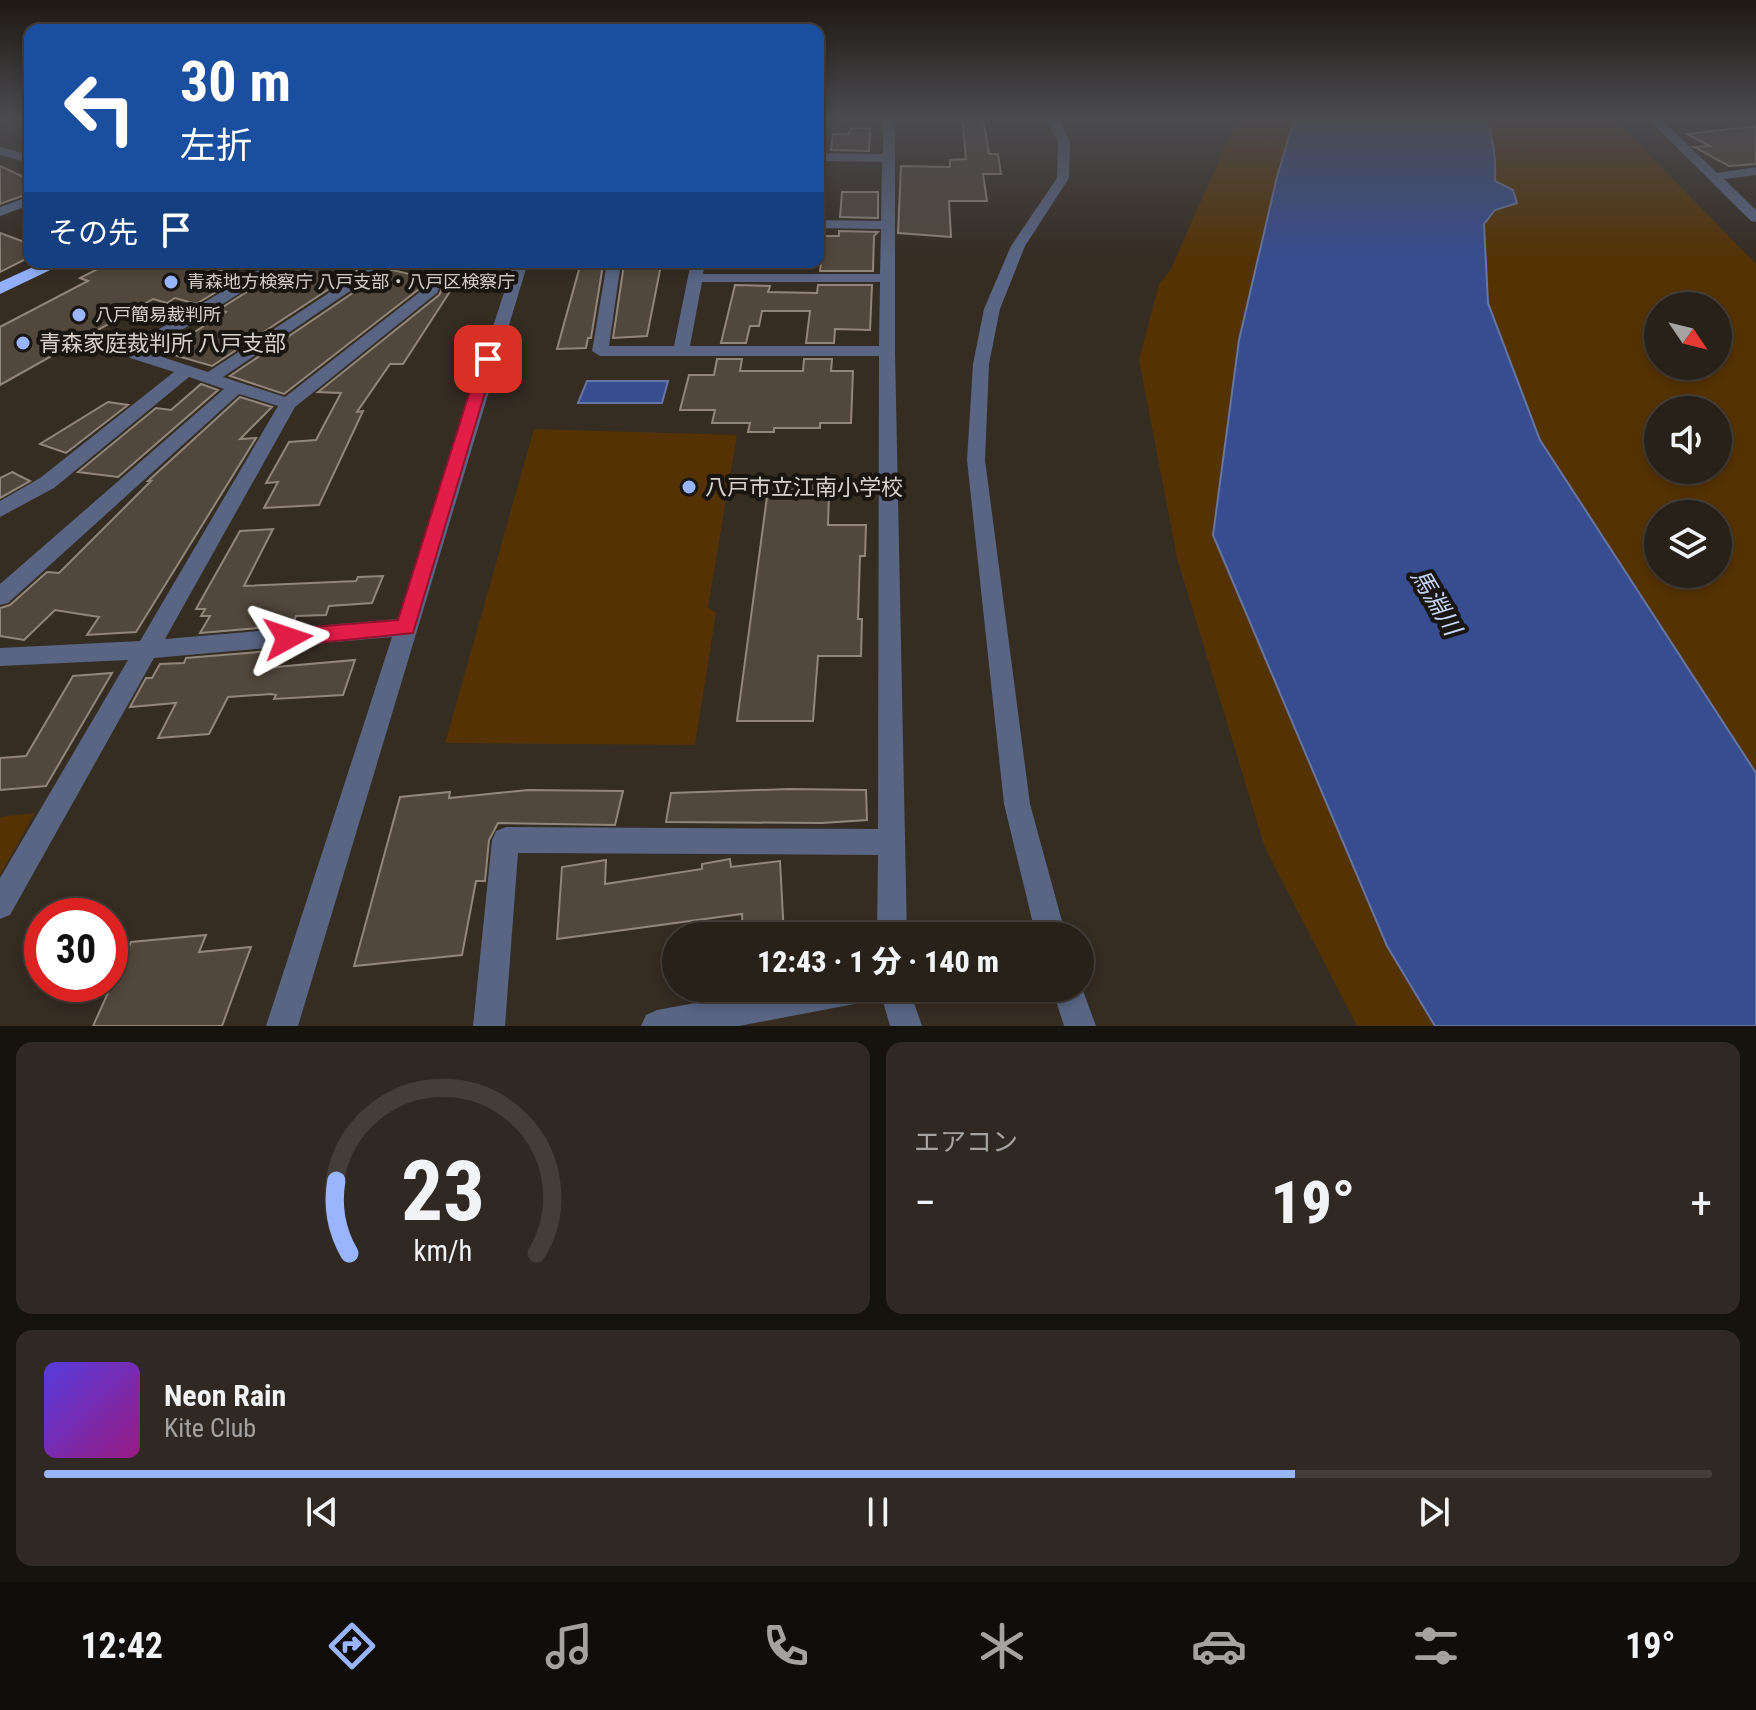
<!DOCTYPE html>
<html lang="ja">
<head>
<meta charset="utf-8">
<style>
  body { margin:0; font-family:"Roboto Condensed","Noto Sans JP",sans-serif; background:#302923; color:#f1f3f6; height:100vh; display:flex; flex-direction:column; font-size:30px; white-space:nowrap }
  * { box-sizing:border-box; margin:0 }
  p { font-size:26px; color:#a5a3a2 }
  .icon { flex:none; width:44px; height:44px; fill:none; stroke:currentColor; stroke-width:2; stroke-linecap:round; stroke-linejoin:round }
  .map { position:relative; height:1026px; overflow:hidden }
  .sheet { display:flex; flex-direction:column; gap:16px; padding:16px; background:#16120e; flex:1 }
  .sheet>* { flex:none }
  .hud { position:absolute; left:24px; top:24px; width:800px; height:244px; border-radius:16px; box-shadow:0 4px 12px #0003,0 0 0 2px #443e39; background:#1a4fa0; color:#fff; overflow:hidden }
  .needle { width:52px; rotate:125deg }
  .tools { position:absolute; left:1644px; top:292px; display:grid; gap:16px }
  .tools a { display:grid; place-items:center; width:88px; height:88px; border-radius:50%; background:#28211a; box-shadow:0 4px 12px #0003,0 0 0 2px #443e39; font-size:40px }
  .speed { position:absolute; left:24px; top:898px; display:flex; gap:16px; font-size:40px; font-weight:700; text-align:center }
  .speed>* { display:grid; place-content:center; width:104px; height:104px; border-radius:50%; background:#28211a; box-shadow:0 4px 12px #0003,0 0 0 2px #443e39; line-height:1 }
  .speed .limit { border:12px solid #d22; background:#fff; color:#111 }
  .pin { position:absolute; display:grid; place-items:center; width:68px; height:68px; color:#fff; margin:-34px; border-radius:16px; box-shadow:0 4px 12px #0006 }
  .me { position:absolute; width:88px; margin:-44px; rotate:85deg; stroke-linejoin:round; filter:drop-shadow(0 0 6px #0008) }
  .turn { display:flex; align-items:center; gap:28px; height:168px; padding:0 24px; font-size:36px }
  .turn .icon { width:104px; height:104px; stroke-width:2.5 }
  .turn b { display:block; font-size:56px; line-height:68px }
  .then { display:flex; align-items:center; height:76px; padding:0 24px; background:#0003; gap:16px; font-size:30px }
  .big { font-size:60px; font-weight:800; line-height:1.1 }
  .sheet .widget { flex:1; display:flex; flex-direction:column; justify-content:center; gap:12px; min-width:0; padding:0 28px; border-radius:16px; background:#302923 }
  .sheet .dial { align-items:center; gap:0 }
  .dial svg { height:208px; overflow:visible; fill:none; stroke:#443e39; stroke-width:7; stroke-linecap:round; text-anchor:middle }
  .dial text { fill:#f1f3f6; stroke:none }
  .song { display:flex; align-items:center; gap:24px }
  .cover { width:96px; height:96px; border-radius:12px; background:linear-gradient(135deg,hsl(250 70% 55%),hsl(310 70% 35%)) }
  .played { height:8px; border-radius:4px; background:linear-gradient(90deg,#99b5fd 75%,#443e39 75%) }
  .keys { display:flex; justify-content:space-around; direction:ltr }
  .heat { display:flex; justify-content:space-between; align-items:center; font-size:44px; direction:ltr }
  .sheet .tiles { flex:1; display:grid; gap:16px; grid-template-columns:1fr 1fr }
  .widget:last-child { grid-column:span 2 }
  .trip { position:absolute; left:662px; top:922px; width:432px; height:80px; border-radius:40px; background:#28211a; box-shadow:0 4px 12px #0003,0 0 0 2px #443e39; font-weight:800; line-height:80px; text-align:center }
  .menu { display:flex; height:128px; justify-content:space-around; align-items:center; background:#100d0a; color:#a5a3a2 }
  .menu .icon { width:56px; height:56px }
  .menu .current { color:#99b5fd }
  .menu b { font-size:36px; color:#f1f3f6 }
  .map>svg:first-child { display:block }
  .green { fill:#543204; fill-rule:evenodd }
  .water { fill:#374d90; stroke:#6775a2; stroke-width:2 }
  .building { fill:#51473c; stroke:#92867b; stroke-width:2 }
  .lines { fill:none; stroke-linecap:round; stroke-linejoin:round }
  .minor { fill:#596583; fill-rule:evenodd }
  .highway { fill:#92affb; fill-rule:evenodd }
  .route { fill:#e11d48; stroke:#92132f; stroke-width:2 }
  .poi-dot { fill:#99b5fd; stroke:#191511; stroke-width:3 }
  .labels { text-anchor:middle; stroke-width:8; stroke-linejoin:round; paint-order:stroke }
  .far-poi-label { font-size:18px; fill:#d8d2cc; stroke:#191511; text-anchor:start }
  .poi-label { font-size:22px; fill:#d8d2cc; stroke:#191511; text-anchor:start }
  .water-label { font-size:24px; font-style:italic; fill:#c6d6fd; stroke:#191511 }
</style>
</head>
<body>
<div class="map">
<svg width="1756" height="1026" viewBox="0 0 1756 1026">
  <rect width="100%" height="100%" fill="#352c22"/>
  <path class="green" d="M 1238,117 L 1295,117 L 1277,177 L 1239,340 L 1213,535 L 1387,946 L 1435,1026 L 1357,1026 L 1265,848 L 1177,558 L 1139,360 L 1159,284 L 1170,271 Z
    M 1484,117 L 1613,117 L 1756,264 L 1756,773 L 1540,440 L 1488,303 L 1484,224 L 1495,210 L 1517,203 L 1513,190 L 1495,181 C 1496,157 1494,139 1484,117 ZM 1658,306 L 1718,306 L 1718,366 L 1658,366 ZM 1658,410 L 1718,410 L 1718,470 L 1658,470 ZM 1658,514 L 1718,514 L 1718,574 L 1658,574 Z
    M 534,429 L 737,435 L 708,607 L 716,613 L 695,745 L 445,743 Z
    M 35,813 L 0,875 L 0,817 Z"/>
  <path class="water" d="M 1295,117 L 1484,117 C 1494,139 1496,157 1495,181 L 1513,190 L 1517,203 L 1495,210 L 1484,224 L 1488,303 L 1540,440 L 1756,773 L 1756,1026 L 1435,1026 L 1387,946 L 1213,535 L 1239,340 L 1277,177 Z
    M 587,381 L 668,381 L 662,403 L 578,403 Z"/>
  <path class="building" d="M 962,117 L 983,117 L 989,154 L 998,154 L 1001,174 L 983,174 L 987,201 L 949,201 L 951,237 L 898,233 L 901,166 L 950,167 L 950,160 L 966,159 Z
    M 1756,126 L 1756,164 L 1729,166 L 1694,147 L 1710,146 L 1687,134 Z
    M 850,128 L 870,128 L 869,151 L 831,150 L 833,134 L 849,134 Z
    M 0,166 L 30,180 L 30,193 L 0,204 Z
    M 842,192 L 878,192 L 878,218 L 840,217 Z
    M 839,231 L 878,232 L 874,236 L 873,271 L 820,271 L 824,236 L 839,236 Z
    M 0,233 L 30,244 L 30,257 L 0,272 Z
    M 111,262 L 192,262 L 243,276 L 196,304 L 175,298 L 167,303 L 153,299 L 0,385 L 0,327 L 88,281 L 80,278 Z
    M 306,262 L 367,264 L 212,366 L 163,352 L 226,312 L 218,310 L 264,281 Z
    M 624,264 L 661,265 L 647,336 L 613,338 Z
    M 603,265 L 591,338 L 588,338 L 586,348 L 557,349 L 580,266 Z
    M 388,269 L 426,278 L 423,286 L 284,394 L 230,376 Z
    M 460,276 L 403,364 L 390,364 L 357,412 L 363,411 L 319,505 L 264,508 L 278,482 L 266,483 L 289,442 L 316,440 L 341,393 L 318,392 L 439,295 L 448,277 Z
    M 735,285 L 770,286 L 768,292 L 817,293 L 818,285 L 872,285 L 870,330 L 835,329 L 834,343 L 806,343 L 810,311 L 762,311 L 759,326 L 750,326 L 746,343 L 721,343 Z
    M 717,359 L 742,359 L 740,371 L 803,371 L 804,359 L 832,359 L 831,371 L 853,371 L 851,423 L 820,423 L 820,428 L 774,428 L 774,432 L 748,432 L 750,423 L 712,423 L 715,410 L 680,410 L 689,375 L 714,375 Z
    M 201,384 L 218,390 L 118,477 L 78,472 L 156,408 L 171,410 Z
    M 240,397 L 272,407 L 240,439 L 256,438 L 136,632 L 87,635 L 99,617 L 55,610 L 24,640 L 0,636 L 0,608 L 10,605 L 47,572 L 59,573 L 151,481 L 148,481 Z
    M 108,402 L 128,405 L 66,453 L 40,444 Z
    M 12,472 L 30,481 L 0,498 L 0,478 Z
    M 769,482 L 816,482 L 815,494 L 829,494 L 828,525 L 866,525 L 865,556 L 860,556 L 858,619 L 862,619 L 861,656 L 818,656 L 813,721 L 737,721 Z
    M 273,529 L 244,586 L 356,581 L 358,577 L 383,576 L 372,603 L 329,606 L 326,615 L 296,616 L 292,625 L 200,633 L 210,616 L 201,616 L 205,609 L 196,609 L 240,531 Z
    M 282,650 L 275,667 L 355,660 L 343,695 L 274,699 L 276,695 L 271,694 L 228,697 L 209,734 L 158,738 L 176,703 L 130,707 L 146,678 L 152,678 L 160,664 L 184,663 L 186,658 Z
    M 112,673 L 46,786 L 0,790 L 0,758 L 26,756 L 73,676 Z
    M 789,789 L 866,790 L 867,820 L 822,823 L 666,822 L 671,793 Z
    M 528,790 L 623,791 L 615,825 L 498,823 L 489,840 L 485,881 L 476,881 L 462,955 L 354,966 L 400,797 L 450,792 L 449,798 Z
    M 730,859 L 731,867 L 780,861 L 784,936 L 743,936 L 742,914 L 557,939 L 562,867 L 606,860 L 605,884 L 702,869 L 702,864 Z
    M 206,935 L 199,952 L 251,947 L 222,1026 L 93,1026 L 131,942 Z"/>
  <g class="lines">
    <path class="minor" d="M 883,117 L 895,117 L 895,351 L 907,936 L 877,936 L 878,855 L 518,853 L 505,1026 L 473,1026 L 492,840 L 496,831 L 506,827 L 878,829 L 879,356 L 600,356 L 592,351 L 607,262 L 621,262 L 609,346 L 674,346 L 691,262 L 705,262 L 703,274 L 880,274 L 881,229 L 818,228 L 818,220 L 881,221 L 882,162 L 818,161 L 818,153 L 883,154 ZM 702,282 L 880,282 L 879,346 L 690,346 Z
      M 1045,117 L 1057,117 L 1070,141 L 1069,178 L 1025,246 L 1000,309 L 989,364 L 985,460 L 1030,804 L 1066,936 L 1036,936 L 1004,804 L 967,460 L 973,364 L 984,309 L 1011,246 L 1057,178 L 1058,141 Z
      M 1646,117 L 1659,117 L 1717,173 L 1756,167 L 1756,175 L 1724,179 L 1756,210 L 1756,222 L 1751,221 Z
      M 0,147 L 30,155 L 30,163 L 0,155 Z
      M 30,196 L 30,205 L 0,216 L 0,207 Z
      M 272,262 L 289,262 L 147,352 L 208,372 L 376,262 L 393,262 L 223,377 L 285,397 L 425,288 L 437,262 L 451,262 L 437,293 L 295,407 L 165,639 L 398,619 L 514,262 L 528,262 L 298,1026 L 266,1026 L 392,637 L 154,658 L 10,915 L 0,919 L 0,878 L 128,660 L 0,666 L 0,648 L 140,641 L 278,406 L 239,394 L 8,603 L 0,605 L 0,584 L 224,389 L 189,377 L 54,488 L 0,517 L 0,501 L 40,478 L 174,372 L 130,358 L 128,354 L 139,341 Z
      M 1080,983 L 1082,988 L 1096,1026 L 1064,1026 L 1052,988 L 1080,988 Z
      M 778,988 L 875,988 L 871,999 L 860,1003 L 739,1026 L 641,1026 L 646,1015 L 657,1010 Z
      M 879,988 L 909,988 L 922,1026 L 890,1026 Z"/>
    <path class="highway" d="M 44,262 L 67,262 L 0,294 L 0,282 Z"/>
  </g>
  <linearGradient id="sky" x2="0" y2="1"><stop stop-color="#1d1813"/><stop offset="0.45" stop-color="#4b4b4f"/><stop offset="1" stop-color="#4b4b4f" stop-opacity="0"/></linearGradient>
  <rect width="1756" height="261" fill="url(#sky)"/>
  <path class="route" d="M 488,354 L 495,359 L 413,633 L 288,646 L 281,643 L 278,638 L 281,632 L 288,629 L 398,620 L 480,359 Z"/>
  <g class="poi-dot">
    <circle cx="171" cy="282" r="8"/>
    <circle cx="79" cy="315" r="8"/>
    <circle cx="23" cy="343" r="8"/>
    <circle cx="689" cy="487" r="8"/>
  </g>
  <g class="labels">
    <g class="far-poi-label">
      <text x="187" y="288">青森地方検察庁 八戸支部・八戸区検察庁</text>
      <text x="95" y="321">八戸簡易裁判所</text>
    </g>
    <g class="poi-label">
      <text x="39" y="351">青森家庭裁判所 八戸支部</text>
      <text x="705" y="495">八戸市立江南小学校</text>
    </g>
    <g class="water-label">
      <text transform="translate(1436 602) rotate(59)" y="8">馬淵川</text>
    </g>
  </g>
</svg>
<div class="tools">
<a><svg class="needle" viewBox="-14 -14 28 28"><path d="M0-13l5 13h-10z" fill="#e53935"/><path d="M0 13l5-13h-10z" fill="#a5a3a2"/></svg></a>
<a><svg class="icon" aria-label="sound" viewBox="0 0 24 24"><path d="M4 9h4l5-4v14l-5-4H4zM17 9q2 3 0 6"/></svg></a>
<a><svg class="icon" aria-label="layers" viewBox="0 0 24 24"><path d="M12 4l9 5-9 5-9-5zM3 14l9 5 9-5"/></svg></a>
</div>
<div class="speed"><div class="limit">30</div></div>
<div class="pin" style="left:488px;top:359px;background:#d93025"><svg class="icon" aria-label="arrive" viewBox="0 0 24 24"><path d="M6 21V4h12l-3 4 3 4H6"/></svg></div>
<svg class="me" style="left:288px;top:638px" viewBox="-20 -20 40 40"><path d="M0-17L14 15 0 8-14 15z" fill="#e11d48" stroke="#fff" stroke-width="4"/></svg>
<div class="trip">12:43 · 1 分 · 140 m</div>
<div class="hud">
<div class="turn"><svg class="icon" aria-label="left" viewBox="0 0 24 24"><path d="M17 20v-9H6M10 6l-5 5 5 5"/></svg><div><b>30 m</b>左折</div></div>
<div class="then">その先<svg class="icon" aria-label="arrive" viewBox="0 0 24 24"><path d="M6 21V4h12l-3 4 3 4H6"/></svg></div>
</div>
</div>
<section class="sheet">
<div class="tiles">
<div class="widget dial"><svg viewBox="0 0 100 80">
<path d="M14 69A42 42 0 1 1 86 69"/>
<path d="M14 69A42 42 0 0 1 9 41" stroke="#99b5fd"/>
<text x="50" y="56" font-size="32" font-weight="700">23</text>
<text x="50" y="72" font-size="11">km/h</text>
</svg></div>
<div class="widget"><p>エアコン</p>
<div class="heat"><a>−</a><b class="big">19°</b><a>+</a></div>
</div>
<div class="widget">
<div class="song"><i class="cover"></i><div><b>Neon Rain</b><p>Kite Club</p></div></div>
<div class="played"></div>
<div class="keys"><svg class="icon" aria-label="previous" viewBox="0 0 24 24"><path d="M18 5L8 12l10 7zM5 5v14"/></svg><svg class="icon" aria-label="pause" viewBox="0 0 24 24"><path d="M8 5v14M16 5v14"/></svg><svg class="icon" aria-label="next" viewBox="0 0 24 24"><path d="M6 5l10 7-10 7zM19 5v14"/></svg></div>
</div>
</div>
</section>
<nav class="menu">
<b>12:42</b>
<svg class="icon current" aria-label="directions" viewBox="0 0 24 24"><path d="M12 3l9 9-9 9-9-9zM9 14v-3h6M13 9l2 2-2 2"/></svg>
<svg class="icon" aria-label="music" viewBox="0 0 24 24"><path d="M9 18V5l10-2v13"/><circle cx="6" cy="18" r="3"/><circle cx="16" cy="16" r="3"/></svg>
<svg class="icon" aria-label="phone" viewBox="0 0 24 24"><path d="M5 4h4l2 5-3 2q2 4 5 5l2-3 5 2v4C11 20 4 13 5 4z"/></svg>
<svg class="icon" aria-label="climate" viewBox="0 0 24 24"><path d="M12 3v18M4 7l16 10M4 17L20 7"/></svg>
<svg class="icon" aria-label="car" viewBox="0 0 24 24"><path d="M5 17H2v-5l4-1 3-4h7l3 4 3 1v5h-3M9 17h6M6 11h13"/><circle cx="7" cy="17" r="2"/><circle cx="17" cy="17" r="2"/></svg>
<svg class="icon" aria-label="filters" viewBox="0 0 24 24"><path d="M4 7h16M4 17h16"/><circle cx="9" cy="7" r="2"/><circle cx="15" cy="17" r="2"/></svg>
<b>19°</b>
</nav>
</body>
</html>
